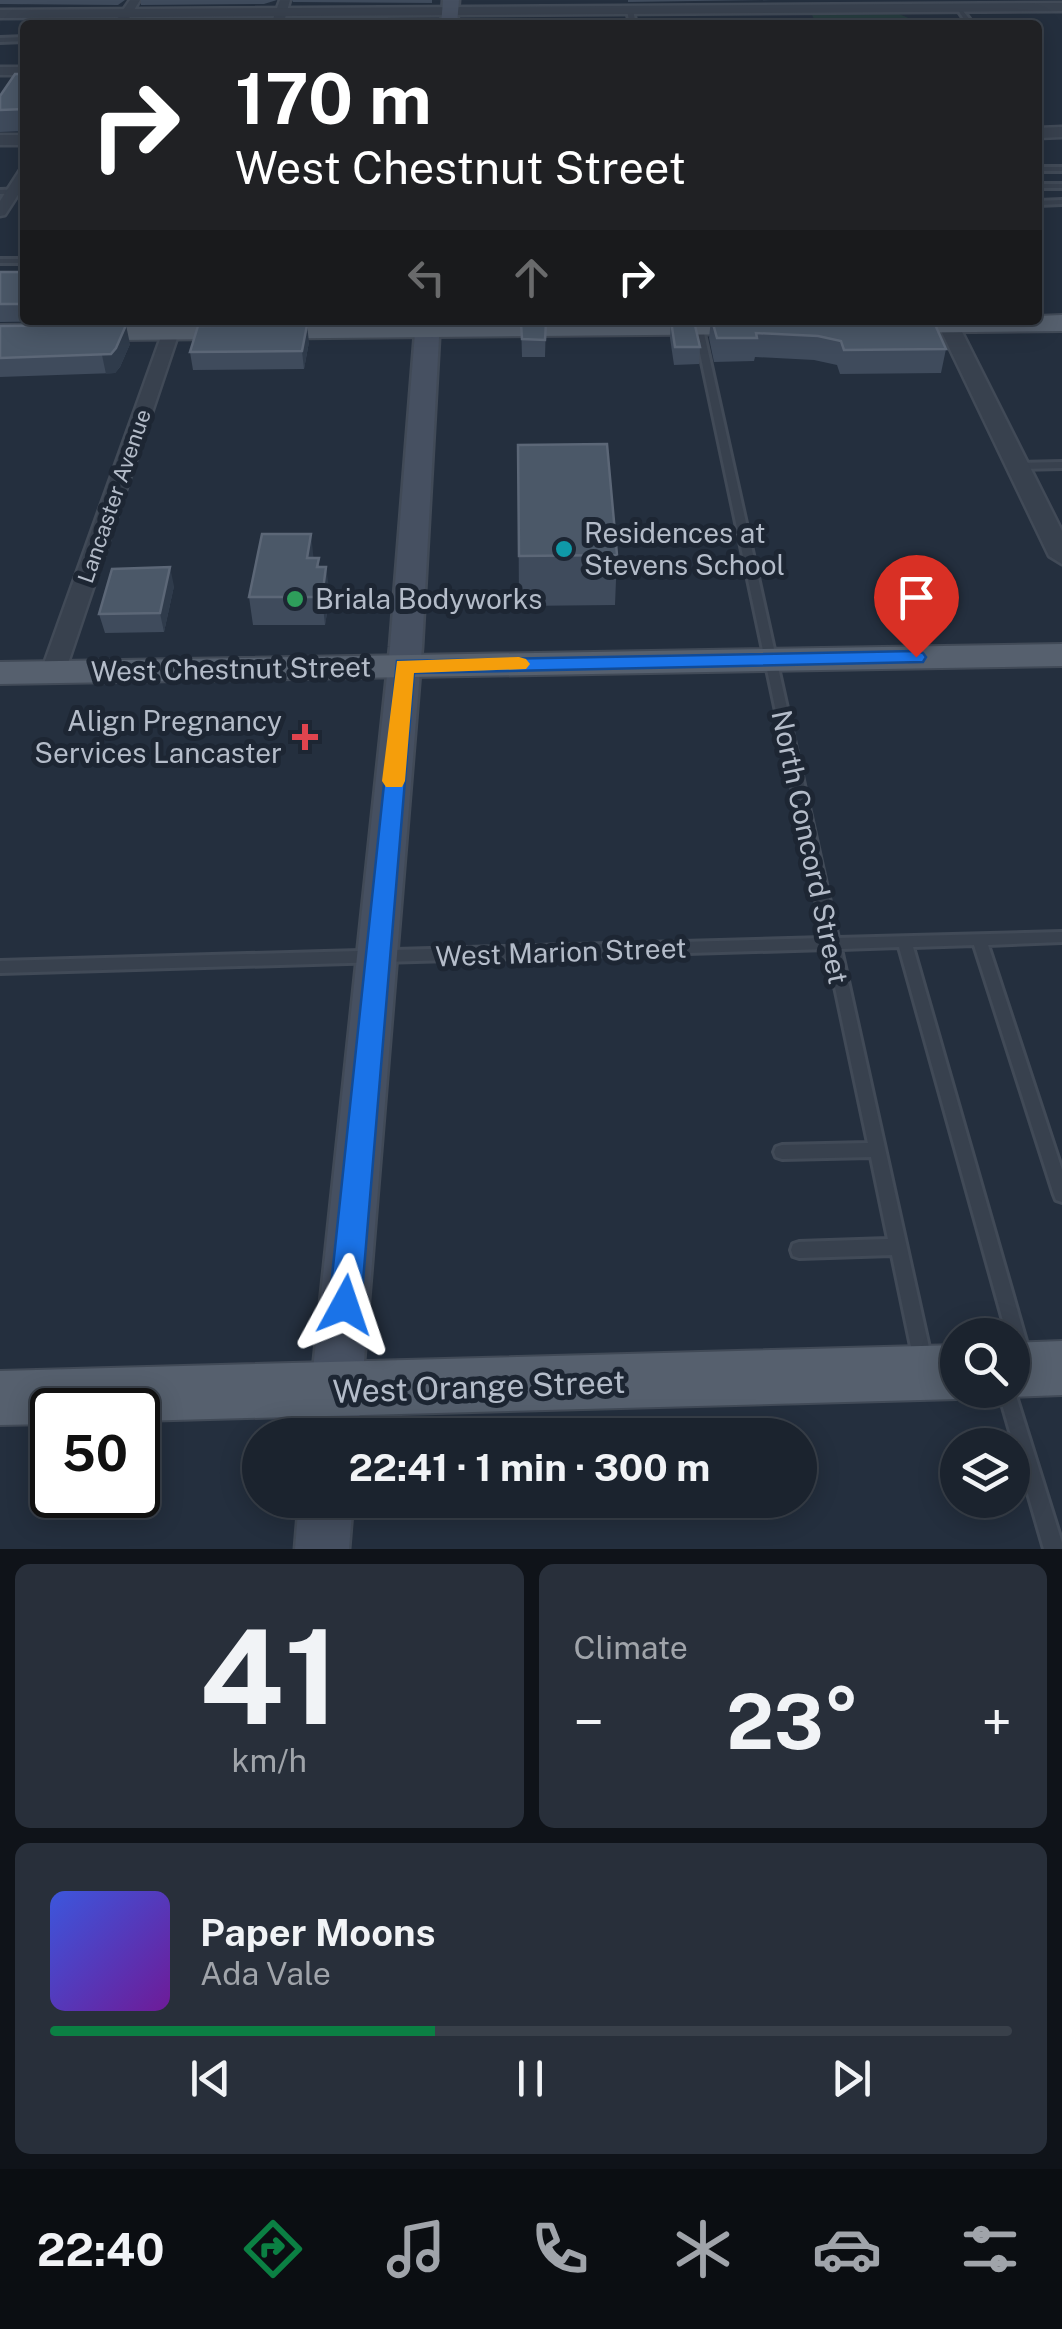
<!DOCTYPE html>
<html lang="en">
<head>
<meta charset="utf-8">
<style>
  body { margin:0; font-family:"Public Sans",sans-serif; background:#282f3a; color:#f1f3f6; height:100vh; display:flex; flex-direction:column; font-size:38px; white-space:nowrap }
  * { box-sizing:border-box; margin:0 }
  p { font-size:32px; color:#a0a4aa }
  .icon { flex:none; width:55px; height:55px; fill:none; stroke:currentColor; stroke-width:2; stroke-linecap:round; stroke-linejoin:round }
  .map { position:relative; height:1549px; overflow:hidden }
  .sheet { display:flex; flex-direction:column; gap:15px; padding:15px; background:#0f1319; flex:1 }
  .sheet>* { flex:none }
  .top-card { position:absolute; left:20px; top:20px; width:1022px; height:305px; border-radius:10px; box-shadow:0 5px 25px #0003,0 0 0 2px #39404a; background:#202124; color:#fff; overflow:hidden }
  .tools { position:absolute; left:940px; top:1318px; display:grid; gap:20px }
  .tools a { display:grid; place-items:center; width:90px; height:90px; border-radius:50%; background:#1b232e; box-shadow:0 5px 25px #0003,0 0 0 2px #39404a; font-size:50px }
  .speed { position:absolute; left:30px; top:1388px; display:flex; gap:20px; font-size:50px; font-weight:700; text-align:center }
  .speed>* { display:grid; place-content:center; width:130px; height:130px; border-radius:50%; background:#1b232e; box-shadow:0 5px 25px #0003,0 0 0 2px #39404a; line-height:1 }
  .speed .limit { border:5px solid #111; border-radius:15px; background:#fff; color:#111 }
  .pin { position:absolute; display:grid; place-items:center; width:85px; height:85px; color:#fff; margin:-102px -42px; border-radius:50% 50% 50% 0; rotate:-45deg; box-shadow:0 0 10px #0007 }
  .pin .icon { rotate:45deg }
  .me { position:absolute; width:110px; margin:-55px; rotate:5deg; stroke-linejoin:round; filter:drop-shadow(0 0 8px #0008) }
  .turn { display:flex; align-items:center; gap:35px; height:210px; padding:0 50px; font-size:45px }
  .turn .icon { width:130px; height:130px; stroke-width:2.5 }
  .turn b { display:block; font-size:70px; line-height:85px }
  .lanes { display:flex; align-items:center; height:95px; padding:0 50px; background:#0003; justify-content:center; gap:50px; direction:ltr }
  .lanes .off { opacity:.35 }
  .big { font-size:75px; font-weight:700; line-height:1.1 }
  .sheet .widget { flex:1; display:flex; flex-direction:column; justify-content:center; gap:15px; min-width:0; padding:0 35px; border-radius:15px; background:#282f3a }
  .sheet .dial { align-items:center; gap:0 }
  .dial b { font-size:130px; line-height:1 }
  .song { display:flex; align-items:center; gap:30px }
  .cover { width:120px; height:120px; border-radius:15px; background:linear-gradient(135deg,hsl(230 70% 55%),hsl(280 70% 35%)) }
  .played { height:10px; border-radius:5px; background:linear-gradient(90deg,#0b8043 40%,#39404a 40%) }
  .keys { display:flex; justify-content:space-around; direction:ltr }
  .heat { display:flex; justify-content:space-between; align-items:center; font-size:55px; direction:ltr }
  .sheet .tiles { flex:1; display:grid; gap:15px; grid-template-columns:1fr 1fr }
  .widget:last-child { grid-column:span 2 }
  .trip { position:absolute; left:242px; top:1418px; width:575px; height:100px; border-radius:50px; background:#1b232e; box-shadow:0 5px 25px #0003,0 0 0 2px #39404a; font-weight:700; line-height:100px; text-align:center }
  .dock { display:flex; height:160px; justify-content:space-around; align-items:center; background:#0b0e12; color:#a0a4aa }
  .dock .icon { width:70px; height:70px }
  .dock .selected { color:#0b8043 }
  .dock b { font-size:45px; color:#f1f3f6 }
  .map>svg:first-child { display:block }
  .green { fill:#263c3f }
  .lines { fill:none; stroke-linecap:round; stroke-linejoin:round }
  .service-casing { stroke:#414a57; stroke-width:6 }
  .minor-casing { stroke:#414a57; stroke-width:5 }
  .tertiary-casing { stroke:#414a57; stroke-width:5 }
  .secondary-casing { stroke:#414a57; stroke-width:5 }
  .primary-casing { stroke:#414a57; stroke-width:4 }
  .service { fill:#38414e; fill-rule:evenodd }
  .minor { fill:#38414e; fill-rule:evenodd }
  .tertiary { fill:#38414e; fill-rule:evenodd }
  .secondary { fill:#465061; fill-rule:evenodd }
  .primary { fill:#56606e; fill-rule:evenodd }
  .wall { fill:#3f4b5c }
  .shaded-wall { fill:#2f3b4b }
  .building { fill:#4b5868; stroke:#5c6777; stroke-width:2.5 }
  .route { fill:#1a73e8; stroke:#114b97; stroke-width:2.5 }
  .slow { fill:#f59e0b }
  .culture-dot { fill:#0f9aa8; stroke:#1d2633; stroke-width:4 }
  .leisure-dot { fill:#2e9e5b; stroke:#1d2633; stroke-width:4 }
  .health-dot { fill:#e0444e; stroke:#1d2633; stroke-width:4 }
  .labels { text-anchor:middle; stroke-width:10; stroke-linejoin:round; paint-order:stroke }
  .far-street-label { font-size:22px; fill:#b4bcc9; stroke:#1d2633 }
  .poi-label { font-size:28px; fill:#b4bcc9; stroke:#1d2633; text-anchor:start }
  .street-label { font-size:28px; fill:#b4bcc9; stroke:#1d2633 }
  .near-street-label { font-size:32px; fill:#b4bcc9; stroke:#1d2633 }
</style>
</head>
<body>
<div class="map">
<svg width="1062" height="1549" viewBox="0 0 1062 1549">
  <rect width="100%" height="100%" fill="#242f3e"/>
  <path class="green" d="M 899,14 L 925,25 L 839,25 L 815,21 L 812,15 Z"/>
  <g class="lines">
    <g class="service-casing">
      <path id="service" d="M 956,7 L 960,7 L 974,25 L 968,25 Z
        M 630,8 L 633,10 L 636,25 L 630,25 L 627,10 Z
        M 25,37 L 25,41 L 0,42 L 0,38 Z
        M 1038,167 L 1062,167 L 1062,171 L 1038,171 Z
        M 1038,184 L 1062,184 L 1062,188 L 1038,188 Z
        M 25,189 L 25,193 L 0,194 L 0,190 Z
        M 1062,200 L 1062,204 L 1038,205 L 1038,201 Z
        M 0,259 L 25,259 L 25,263 L 0,263 Z
        M 693,320 L 701,320 L 838,938 L 1062,932 L 1062,942 L 988,945 L 1062,1170 L 1062,1202 L 1056,1200 L 1054,1195 L 974,945 L 913,947 L 1031,1358 L 1028,1364 L 1022,1367 L 1016,1364 L 1012,1356 L 1012,1335 L 1007,1335 L 899,947 L 841,949 L 932,1361 L 929,1367 L 923,1370 L 917,1367 L 914,1361 L 892,1255 L 799,1258 L 793,1256 L 791,1250 L 793,1244 L 799,1242 L 888,1239 L 871,1157 L 782,1159 L 776,1157 L 774,1152 L 776,1147 L 782,1145 L 868,1143 L 827,949 L 0,973 L 0,961 L 824,938 Z
        M 1062,462 L 1062,468 L 1018,469 L 1013,466 L 1018,463 Z
        M 1012,1383 L 1062,1543 L 1062,1549 L 1044,1549 L 998,1390 L 1012,1390 Z"/>
    </g>
    <g class="minor-casing">
      <path id="minor" d="M 130,0 L 140,0 L 125,25 L 113,25 Z
        M 280,0 L 290,0 L 283,25 L 271,25 Z
        M 0,67 L 25,67 L 25,75 L 0,75 Z
        M 25,169 L 25,184 L 5,215 L 0,216 L 0,201 L 20,170 Z
        M 167,320 L 183,320 L 65,672 L 61,677 L 45,677 L 41,672 Z"/>
    </g>
    <g class="tertiary-casing">
      <path id="tertiary" d="M 1062,3 L 1062,11 L 0,18 L 0,10 Z
        M 1062,127 L 1062,137 L 1038,138 L 1038,128 Z
        M 0,135 L 25,135 L 25,145 L 0,145 Z
        M 936,320 L 956,320 L 1062,531 L 1062,564 L 1049,556 Z"/>
    </g>
    <g class="secondary-casing">
      <path id="secondary" d="M 443,0 L 459,0 L 457,25 L 441,25 Z
        M 416,320 L 440,320 L 422,647 L 358,1435 L 306,1435 L 390,647 Z
        M 299,1500 L 353,1500 L 349,1549 L 295,1549 Z"/>
    </g>
    <g class="primary-casing">
      <path id="primary" d="M 1062,315 L 1062,331 L 885,333 L 872,325 L 876,320 L 1038,320 L 1038,316 Z
        M 587,320 L 766,320 L 773,326 L 760,334 L 0,341 L 0,325 Z
        M 1062,644 L 1062,666 L 0,684 L 0,662 Z
        M 1062,1341 L 1062,1395 L 1012,1397 L 996,1390 L 1012,1390 L 1012,1343 Z
        M 958,1345 L 958,1390 L 977,1390 L 958,1399 L 138,1421 L 138,1410 L 52,1410 L 52,1424 L 0,1425 L 0,1371 Z"/>
    </g>
    <use href="#service" class="service"/>
    <use href="#minor" class="minor"/>
    <use href="#tertiary" class="tertiary"/>
    <use href="#secondary" class="secondary"/>
    <use href="#primary" class="primary"/>
  </g>
  <path class="wall" d="M 0,0 L 125,0 L 118,5 L 0,4 Z
    M 141,0 L 277,0 L 264,4 L 141,5 Z
    M 292,0 L 432,0 L 432,3 L 293,2 Z
    M 628,0 L 772,0 L 628,2 Z
    M 25,74 L 25,131 L 0,132 L 0,96 Z
    M 0,272 L 25,272 L 25,320 L 139,320 L 0,322 Z
    M 711,320 L 933,320 L 946,349 L 941,373 L 840,374 L 837,365 L 814,360 L 755,357 L 754,361 L 714,362 L 709,338 Z
    M 671,321 L 700,347 L 699,364 L 674,365 L 670,338 Z
    M 546,322 L 545,357 L 522,357 L 521,323 Z
    M 0,326 L 130,344 L 120,367 L 115,373 L 0,377 Z
    M 309,342 L 304,369 L 193,370 L 190,352 Z
    M 518,445 L 617,555 L 615,605 L 519,606 Z
    M 314,558 L 320,567 L 330,595 L 325,625 L 253,625 L 249,597 Z
    M 174,586 L 164,632 L 105,633 L 99,614 Z"/>
  <path class="shaded-wall" d="M 126,325 L 130,344 L 120,367 L 115,373 L 106,374 L 102,355 Z
    M 307,325 L 309,342 L 304,369 L 302,351 Z
    M 311,534 L 314,562 L 307,558 Z
    M 170,567 L 174,586 L 164,632 L 160,613 Z
    M 326,567 L 330,595 L 325,625 L 322,597 Z"/>
  <path class="building" d="M 15,74 L 25,74 L 25,109 L 0,110 L 0,96 Z
    M 0,272 L 25,272 L 25,304 L 0,304 Z
    M 712,320 L 933,320 L 946,349 L 844,350 L 841,341 L 818,336 L 756,333 L 757,338 L 717,338 Z
    M 671,321 L 694,321 L 700,347 L 675,347 Z
    M 546,322 L 545,340 L 522,339 L 521,323 Z
    M 126,325 L 116,348 L 111,354 L 0,358 L 0,326 Z
    M 307,325 L 302,351 L 190,352 L 198,326 Z
    M 607,444 L 617,555 L 519,556 L 518,445 Z
    M 262,534 L 311,534 L 307,558 L 319,558 L 317,567 L 326,567 L 322,597 L 249,597 Z
    M 170,567 L 160,613 L 99,614 L 112,569 Z"/>
  <path class="route" d="M 916,651 L 923,653 L 926,657 L 923,662 L 414,673 L 361,1305 L 356,1315 L 345,1320 L 334,1315 L 329,1305 L 397,661 Z"/>
  <path class="slow" d="M 519,657 L 526,659 L 530,664 L 526,669 L 414,673 L 405,781 L 402,787 L 386,787 L 382,781 L 397,661 Z"/>
  <circle class="culture-dot" cx="564" cy="549" r="10"/>
  <circle class="leisure-dot" cx="295" cy="599" r="10"/>
  <path class="health-dot" d="M300 722h10v10h10v10h-10v10h-10v-10h-10v-10h10z"/>
  <g class="labels">
    <g class="far-street-label">
      <text transform="translate(114 496) rotate(-71)" y="8">Lancaster Avenue</text>
    </g>
    <g class="poi-label">
      <text x="584" y="543">Residences at<tspan x="584" dy="32">Stevens School</tspan></text>
      <text x="315" y="609">Briala Bodyworks</text>
      <text x="282" y="731" text-anchor="end">Align Pregnancy<tspan x="282" dy="32">Services Lancaster</tspan></text>
    </g>
    <g class="street-label">
      <text transform="translate(231 669) rotate(-1)" y="10">West Chestnut Street</text>
      <text transform="translate(810 847) rotate(78)" y="10">North Concord Street</text>
      <text transform="translate(561 952) rotate(-2)" y="10">West Marion Street</text>
    </g>
    <g class="near-street-label">
      <text transform="translate(479 1387) rotate(-2)" y="11">West Orange Street</text>
    </g>
  </g>
</svg>
<div class="tools">
<a><svg class="icon" aria-label="search" viewBox="0 0 24 24"><circle cx="10" cy="10" r="6"/><path d="M15 15l6 6"/></svg></a>
<a><svg class="icon" aria-label="layers" viewBox="0 0 24 24"><path d="M12 4l9 5-9 5-9-5zM3 14l9 5 9-5"/></svg></a>
</div>
<div class="speed"><div class="limit">50</div></div>
<div class="pin" style="left:916px;top:657px;background:#d93025"><svg class="icon" aria-label="arrive" viewBox="0 0 24 24"><path d="M6 21V4h12l-3 4 3 4H6"/></svg></div>
<svg class="me" style="left:345px;top:1305px" viewBox="-20 -20 40 40"><path d="M0-17L14 15 0 8-14 15z" fill="#1a73e8" stroke="#fff" stroke-width="4"/></svg>
<div class="trip">22:41 · 1 min · 300 m</div>
<div class="top-card">
<div class="turn"><svg class="icon" aria-label="right" viewBox="0 0 24 24"><path d="M7 20v-9h11M14 6l5 5-5 5"/></svg><div><b>170 m</b>West Chestnut Street</div></div>
<div class="lanes"><svg class="icon off" aria-label="left" viewBox="0 0 24 24"><path d="M17 20v-9H6M10 6l-5 5 5 5"/></svg><svg class="icon off" aria-label="ahead" viewBox="0 0 24 24"><path d="M12 20V5M6 11l6-6 6 6"/></svg><svg class="icon" aria-label="right" viewBox="0 0 24 24"><path d="M7 20v-9h11M14 6l5 5-5 5"/></svg></div>
</div>
</div>
<section class="sheet">
<div class="tiles">
<div class="widget dial"><b>41</b><p>km/h</p></div>
<div class="widget"><p>Climate</p>
<div class="heat"><a>−</a><b class="big">23°</b><a>+</a></div>
</div>
<div class="widget">
<div class="song"><i class="cover"></i><div><b>Paper Moons</b><p>Ada Vale</p></div></div>
<div class="played"></div>
<div class="keys"><svg class="icon" aria-label="previous" viewBox="0 0 24 24"><path d="M18 5L8 12l10 7zM5 5v14"/></svg><svg class="icon" aria-label="pause" viewBox="0 0 24 24"><path d="M8 5v14M16 5v14"/></svg><svg class="icon" aria-label="next" viewBox="0 0 24 24"><path d="M6 5l10 7-10 7zM19 5v14"/></svg></div>
</div>
</div>
</section>
<nav class="dock">
<b>22:40</b>
<svg class="icon selected" aria-label="directions" viewBox="0 0 24 24"><path d="M12 3l9 9-9 9-9-9zM9 14v-3h6M13 9l2 2-2 2"/></svg>
<svg class="icon" aria-label="music" viewBox="0 0 24 24"><path d="M9 18V5l10-2v13"/><circle cx="6" cy="18" r="3"/><circle cx="16" cy="16" r="3"/></svg>
<svg class="icon" aria-label="phone" viewBox="0 0 24 24"><path d="M5 4h4l2 5-3 2q2 4 5 5l2-3 5 2v4C11 20 4 13 5 4z"/></svg>
<svg class="icon" aria-label="climate" viewBox="0 0 24 24"><path d="M12 3v18M4 7l16 10M4 17L20 7"/></svg>
<svg class="icon" aria-label="car" viewBox="0 0 24 24"><path d="M5 17H2v-5l4-1 3-4h7l3 4 3 1v5h-3M9 17h6M6 11h13"/><circle cx="7" cy="17" r="2"/><circle cx="17" cy="17" r="2"/></svg>
<svg class="icon" aria-label="filters" viewBox="0 0 24 24"><path d="M4 7h16M4 17h16"/><circle cx="9" cy="7" r="2"/><circle cx="15" cy="17" r="2"/></svg>
</nav>
</body>
</html>
